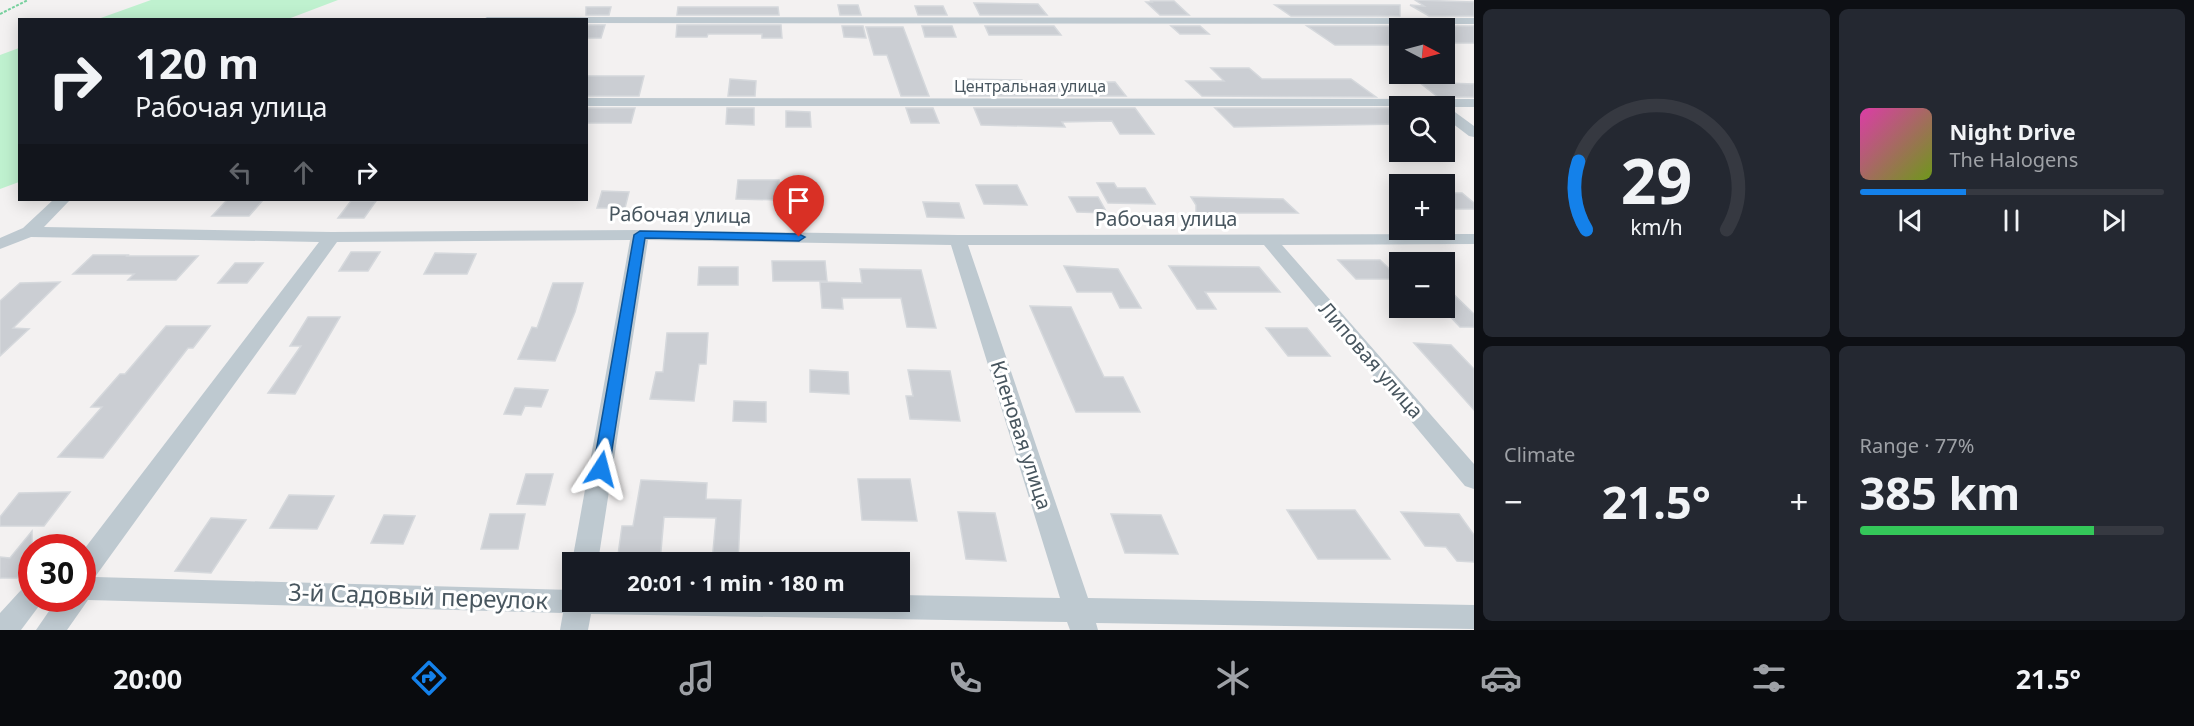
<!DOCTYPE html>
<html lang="en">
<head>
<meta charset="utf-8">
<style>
  body { margin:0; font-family:"Noto Sans",sans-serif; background:#242831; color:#f1f3f6; height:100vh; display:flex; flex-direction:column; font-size:22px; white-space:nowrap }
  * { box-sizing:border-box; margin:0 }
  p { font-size:20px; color:#9ea1a6 }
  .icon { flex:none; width:33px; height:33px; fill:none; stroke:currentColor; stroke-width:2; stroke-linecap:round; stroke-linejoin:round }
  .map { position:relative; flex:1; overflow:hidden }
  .drawer { display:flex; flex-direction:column; gap:9px; padding:9px; background:#0d0f14; width:720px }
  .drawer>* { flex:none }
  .banner { position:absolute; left:18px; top:18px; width:570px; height:183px; border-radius:0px; box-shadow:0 3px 15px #0003; background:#171b24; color:#f1f3f6; overflow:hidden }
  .needle { width:39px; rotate:96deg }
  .fabs { position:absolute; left:1389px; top:18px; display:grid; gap:12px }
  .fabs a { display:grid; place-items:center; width:66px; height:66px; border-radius:0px; background:#171b24; box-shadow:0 3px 15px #0003; font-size:30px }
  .speed { position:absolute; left:18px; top:534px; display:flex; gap:12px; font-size:30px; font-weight:700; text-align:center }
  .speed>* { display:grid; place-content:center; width:78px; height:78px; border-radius:50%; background:#171b24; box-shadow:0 3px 15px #0003; line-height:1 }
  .speed .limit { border:9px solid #d22; background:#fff; color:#111 }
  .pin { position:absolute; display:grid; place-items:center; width:51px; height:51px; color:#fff; margin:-62px -26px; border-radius:50% 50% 50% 0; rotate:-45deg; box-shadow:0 0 6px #0007 }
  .pin .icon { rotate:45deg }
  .me { position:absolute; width:66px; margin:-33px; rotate:9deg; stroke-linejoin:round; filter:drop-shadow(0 0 4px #0008) }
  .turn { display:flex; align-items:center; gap:21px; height:126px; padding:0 18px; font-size:27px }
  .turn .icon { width:78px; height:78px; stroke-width:2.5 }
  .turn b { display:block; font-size:42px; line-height:51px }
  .lanes { display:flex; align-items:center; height:57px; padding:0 18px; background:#0003; justify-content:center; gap:30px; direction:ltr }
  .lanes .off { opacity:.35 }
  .big { font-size:45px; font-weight:700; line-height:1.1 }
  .drawer .tile { flex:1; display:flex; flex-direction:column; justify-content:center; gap:9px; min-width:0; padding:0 21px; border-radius:9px; background:#242831 }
  .drawer .dial { align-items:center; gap:0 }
  .dial svg { height:156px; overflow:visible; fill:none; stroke:#363941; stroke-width:7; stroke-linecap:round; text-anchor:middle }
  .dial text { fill:#f1f3f6; stroke:none }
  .song { display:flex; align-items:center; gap:18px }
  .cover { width:72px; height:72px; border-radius:9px; background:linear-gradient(135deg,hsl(320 70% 55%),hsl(80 70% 35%)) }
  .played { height:6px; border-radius:3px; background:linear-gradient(90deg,#1481ea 35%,#363941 35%) }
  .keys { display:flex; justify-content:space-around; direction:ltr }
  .heat { display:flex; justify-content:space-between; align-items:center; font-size:33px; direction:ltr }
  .charge { height:9px; border-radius:4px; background:linear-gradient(90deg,#34c759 77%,#363941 0) }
  .drawer .tiles { flex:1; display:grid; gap:9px; grid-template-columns:repeat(2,1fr) }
  .trip { position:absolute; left:562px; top:552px; width:348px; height:60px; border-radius:0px; background:#171b24; box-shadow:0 3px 15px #0003; font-weight:700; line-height:60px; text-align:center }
  .menu { display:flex; height:96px; justify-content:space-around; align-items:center; background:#090b0e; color:#9ea1a6 }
  .menu .icon { width:42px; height:42px }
  .menu .current { color:#1481ea }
  .menu b { font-size:27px; color:#f1f3f6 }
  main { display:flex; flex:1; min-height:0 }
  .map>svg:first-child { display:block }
  .green { fill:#bff1cf }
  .building { fill:#cbced3; stroke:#d5d8dc; stroke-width:1.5 }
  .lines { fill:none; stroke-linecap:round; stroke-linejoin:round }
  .path { stroke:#76d09d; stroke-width:2; stroke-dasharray:3 1.5; stroke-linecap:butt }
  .minor { fill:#bec9d0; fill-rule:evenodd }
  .route { fill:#1481ea; stroke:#0d5498; stroke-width:1.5 }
  .labels { text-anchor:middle; stroke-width:6; stroke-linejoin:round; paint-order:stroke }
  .far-street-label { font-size:16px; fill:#48565f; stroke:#fff }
  .street-label { font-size:20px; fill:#48565f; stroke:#fff }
  .near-street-label { font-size:24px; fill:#48565f; stroke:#fff }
</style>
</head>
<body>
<main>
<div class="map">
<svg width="1474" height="630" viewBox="0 0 1474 630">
  <rect width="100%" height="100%" fill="#f3f1f1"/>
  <path class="green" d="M 151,0 L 338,0 L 288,19 L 98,19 Z
    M 19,48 L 19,182 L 0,189 L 0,55 Z"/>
  <path class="building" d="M 1415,0 L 1474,2 L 1474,16 L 1429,16 L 1410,5 L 1424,6 Z
    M 1151,1 L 1174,1 L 1189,15 L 1160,15 L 1146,2 L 1152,2 Z
    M 974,3 L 1038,4 L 1047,15 L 980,15 Z
    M 838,5 L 858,5 L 861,15 L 840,15 Z
    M 1275,5 L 1400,5 L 1400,16 L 1291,16 Z
    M 915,6 L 943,6 L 947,15 L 918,15 Z
    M 586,7 L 611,7 L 609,15 L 586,15 Z
    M 678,7 L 778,7 L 779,15 L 677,15 Z
    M 586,25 L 605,25 L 601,38 L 586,38 Z
    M 677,25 L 781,25 L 782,38 L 762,38 L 762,34 L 708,34 L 707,37 L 676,37 Z
    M 842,26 L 863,26 L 866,38 L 844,37 Z
    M 922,26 L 952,26 L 956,37 L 925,37 Z
    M 985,26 L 1054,26 L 1061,35 L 989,35 Z
    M 1171,26 L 1200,26 L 1209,34 L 1180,34 Z
    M 1307,26 L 1400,26 L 1400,43 L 1397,43 L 1400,45 L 1335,45 Z
    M 1444,26 L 1474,26 L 1474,43 L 1444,43 Z
    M 866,27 L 903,27 L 929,96 L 901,96 L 887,55 L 874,55 Z
    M 1211,68 L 1249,68 L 1262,79 L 1351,79 L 1376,97 L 1202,96 L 1186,81 L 1224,81 Z
    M 586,76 L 644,76 L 639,96 L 586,96 Z
    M 730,79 L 756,81 L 755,96 L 728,96 Z
    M 961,79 L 1022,80 L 1023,83 L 1115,82 L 1126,96 L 968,96 Z
    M 1419,82 L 1474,84 L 1474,97 L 1438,97 Z
    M 586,108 L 635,108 L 631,123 L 586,123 Z
    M 727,108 L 754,108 L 754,125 L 726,124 Z
    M 906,108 L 933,108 L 939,123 L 911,123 Z
    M 974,108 L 1135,108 L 1154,134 L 1120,134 L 1112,121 L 1062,122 L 1065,127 L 981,125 Z
    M 1215,108 L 1393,108 L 1400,113 L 1400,124 L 1234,127 Z
    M 786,111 L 810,112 L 811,127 L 786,127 Z
    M 738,180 L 779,180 L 779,200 L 736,199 Z
    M 1097,183 L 1114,183 L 1117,188 L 1145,188 L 1155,204 L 1108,203 Z
    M 976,185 L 1017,185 L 1027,205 L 984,204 Z
    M 602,191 L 629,192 L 625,208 L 597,208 Z
    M 1444,193 L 1462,193 L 1474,203 L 1474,209 L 1444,209 Z
    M 1069,197 L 1098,197 L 1107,213 L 1077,212 Z
    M 1191,197 L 1283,199 L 1298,213 L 1196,213 L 1196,205 Z
    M 227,200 L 263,200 L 249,216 L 212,216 Z
    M 351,201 L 376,201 L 364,218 L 338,218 Z
    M 923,202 L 959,203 L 964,218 L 927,217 Z
    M 351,252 L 380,252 L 368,271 L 339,271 Z
    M 435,253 L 476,254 L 467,274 L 424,274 Z
    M 93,255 L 128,255 L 127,256 L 198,256 L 176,280 L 128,280 L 134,274 L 73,274 Z
    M 1338,260 L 1380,260 L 1400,279 L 1356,279 Z
    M 772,261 L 825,261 L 827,281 L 773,281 Z
    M 235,263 L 263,263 L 247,283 L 218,283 Z
    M 1064,266 L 1118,269 L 1141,308 L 1120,308 L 1112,292 L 1077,292 Z
    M 1169,266 L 1259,267 L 1280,292 L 1205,292 L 1216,309 L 1197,309 Z
    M 699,267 L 738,267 L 738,285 L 698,285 Z
    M 860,269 L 921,270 L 936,328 L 907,327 L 901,298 L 842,298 L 843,309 L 822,308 L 820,282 L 862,283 Z
    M 60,282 L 13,328 L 29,329 L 0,356 L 0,301 L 20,283 Z
    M 553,283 L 583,283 L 575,312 L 555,361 L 518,359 L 532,327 L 537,328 Z
    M 1444,285 L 1474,314 L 1474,327 L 1460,327 L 1444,310 Z
    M 1030,306 L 1071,307 L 1104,377 L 1123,377 L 1140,412 L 1076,412 Z
    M 308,317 L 340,317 L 295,394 L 268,393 L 301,346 L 290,346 Z
    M 166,326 L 210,326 L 193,348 L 188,348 L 103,458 L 58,457 L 102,407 L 91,407 L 120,374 L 125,374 Z
    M 1266,328 L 1307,328 L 1330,356 L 1288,356 Z
    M 667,333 L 708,333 L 706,364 L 699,364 L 694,401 L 650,399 L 656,372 L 663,372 Z
    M 1414,343 L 1451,345 L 1474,369 L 1474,410 Z
    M 810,370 L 848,372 L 849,394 L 810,392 Z
    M 908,370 L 950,371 L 960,421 L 910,419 L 906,396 L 913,396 Z
    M 515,388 L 548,390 L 541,407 L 525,406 L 521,415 L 504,414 Z
    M 734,401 L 766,402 L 766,422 L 733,421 Z
    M 526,474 L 553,474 L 545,505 L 517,504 Z
    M 858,479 L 910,479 L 917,521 L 862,520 Z
    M 641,480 L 707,483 L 706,499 L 741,500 L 738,562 L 712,562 L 716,518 L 664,517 L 660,562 L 617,562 L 622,526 L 633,526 Z
    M 70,492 L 44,526 L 0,526 L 0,517 L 19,493 Z
    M 289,495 L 334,496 L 317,529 L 270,528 Z
    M 1287,510 L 1355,510 L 1390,559 L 1318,559 Z
    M 958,512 L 995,513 L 1006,561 L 966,559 Z
    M 1401,512 L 1459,514 L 1474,535 L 1474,562 L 1457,561 L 1446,547 L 1425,546 Z
    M 490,514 L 525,514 L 518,549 L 481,549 Z
    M 1111,514 L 1161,515 L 1178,554 L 1125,553 Z
    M 384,515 L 415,516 L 403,544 L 371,543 Z
    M 211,518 L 246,520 L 211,573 L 175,571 Z
    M 32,531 L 32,561 L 17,578 L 0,578 L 0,557 L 10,558 Z"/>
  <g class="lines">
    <path class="path" d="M 0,14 L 28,0"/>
    <path class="minor" d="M 487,17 L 1474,18 L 1474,24 L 586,23 L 586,20 L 482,20 Z
      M 586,98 L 1474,99 L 1474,107 L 1448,107 L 1474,126 L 1474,137 L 1469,136 L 1444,117 L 1444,106 L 586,106 Z
      M 53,200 L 70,200 L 44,227 L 332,232 L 640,230 L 958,235 L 1474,234 L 1474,244 L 1282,245 L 1474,464 L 1474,489 L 1465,486 L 1264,245 L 968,245 L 1088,598 L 1474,605 L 1474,629 L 1096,623 L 1098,630 L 1070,630 L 1067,622 L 591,614 L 588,630 L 560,630 L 563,613 L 88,600 L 67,630 L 36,630 L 58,598 L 82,598 L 82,552 L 319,242 L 31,237 L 0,249 L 0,238 L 23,228 ZM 630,240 L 572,562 L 573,565 L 573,562 L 598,562 L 648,240 L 951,245 L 1060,598 L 900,595 L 900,602 L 573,602 L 573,590 L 95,577 L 337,242 Z
      M 32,585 L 32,598 L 45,598 L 21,630 L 0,630 L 0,613 L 22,589 Z"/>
  </g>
  <path class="route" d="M 640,231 L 799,234 L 805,237 L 799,241 L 645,238 L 609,469 L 607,473 L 601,475 L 595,473 L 593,469 L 634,235 Z"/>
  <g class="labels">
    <g class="far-street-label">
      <text x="1030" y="92">Центральная улица</text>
    </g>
    <g class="street-label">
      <text transform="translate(680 215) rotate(1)" y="7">Рабочая улица</text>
      <text x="1166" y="226">Рабочая улица</text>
      <text transform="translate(1371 360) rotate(49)" y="7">Липовая улица</text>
      <text transform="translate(1021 435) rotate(72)" y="7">Кленовая улица</text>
    </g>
    <g class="near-street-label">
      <text transform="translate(418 597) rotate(2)" y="8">3-й Садовый переулок</text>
    </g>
  </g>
</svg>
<div class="fabs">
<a><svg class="needle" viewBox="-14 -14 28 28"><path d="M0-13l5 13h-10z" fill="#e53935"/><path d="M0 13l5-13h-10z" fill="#9ea1a6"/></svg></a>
<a><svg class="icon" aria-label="search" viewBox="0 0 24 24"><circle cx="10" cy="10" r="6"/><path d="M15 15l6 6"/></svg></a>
<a>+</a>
<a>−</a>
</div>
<div class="speed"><div class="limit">30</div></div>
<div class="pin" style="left:799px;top:237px;background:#d93025"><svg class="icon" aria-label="arrive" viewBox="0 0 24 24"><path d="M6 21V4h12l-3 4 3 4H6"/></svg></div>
<svg class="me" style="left:601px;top:469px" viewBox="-20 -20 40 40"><path d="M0-17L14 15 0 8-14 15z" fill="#1481ea" stroke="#fff" stroke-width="4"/></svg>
<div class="trip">20:01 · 1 min · 180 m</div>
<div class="banner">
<div class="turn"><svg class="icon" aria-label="right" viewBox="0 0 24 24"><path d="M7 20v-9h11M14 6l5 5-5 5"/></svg><div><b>120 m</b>Рабочая улица</div></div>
<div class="lanes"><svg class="icon off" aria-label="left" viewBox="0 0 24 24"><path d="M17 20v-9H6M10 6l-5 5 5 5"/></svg><svg class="icon off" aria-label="ahead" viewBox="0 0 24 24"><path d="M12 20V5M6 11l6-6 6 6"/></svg><svg class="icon" aria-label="right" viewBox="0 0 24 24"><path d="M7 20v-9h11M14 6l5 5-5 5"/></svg></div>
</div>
</div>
<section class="drawer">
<div class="tiles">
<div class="tile dial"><svg viewBox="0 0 100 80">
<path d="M14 69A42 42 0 1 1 86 69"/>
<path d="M14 69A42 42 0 0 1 10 34" stroke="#1481ea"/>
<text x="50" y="56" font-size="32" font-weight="700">29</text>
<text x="50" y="72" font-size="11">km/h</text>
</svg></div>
<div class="tile">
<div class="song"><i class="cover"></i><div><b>Night Drive</b><p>The Halogens</p></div></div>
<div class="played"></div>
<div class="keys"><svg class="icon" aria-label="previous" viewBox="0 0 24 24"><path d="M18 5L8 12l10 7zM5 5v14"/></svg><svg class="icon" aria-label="pause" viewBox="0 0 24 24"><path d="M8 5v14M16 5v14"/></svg><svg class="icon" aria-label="next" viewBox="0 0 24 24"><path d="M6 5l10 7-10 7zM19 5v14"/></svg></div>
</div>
<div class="tile"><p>Climate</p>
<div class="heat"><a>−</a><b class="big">21.5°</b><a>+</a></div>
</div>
<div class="tile"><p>Range · 77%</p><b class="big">385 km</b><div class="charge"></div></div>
</div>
</section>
</main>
<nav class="menu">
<b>20:00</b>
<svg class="icon current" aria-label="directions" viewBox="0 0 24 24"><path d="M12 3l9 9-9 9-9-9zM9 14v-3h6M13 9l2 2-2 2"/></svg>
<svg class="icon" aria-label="music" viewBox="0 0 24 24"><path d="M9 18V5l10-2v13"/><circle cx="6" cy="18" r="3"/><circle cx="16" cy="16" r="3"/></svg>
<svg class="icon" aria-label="phone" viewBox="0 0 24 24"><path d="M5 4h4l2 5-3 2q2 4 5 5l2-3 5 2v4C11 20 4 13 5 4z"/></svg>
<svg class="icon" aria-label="climate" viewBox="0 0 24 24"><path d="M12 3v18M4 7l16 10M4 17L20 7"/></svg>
<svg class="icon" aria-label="car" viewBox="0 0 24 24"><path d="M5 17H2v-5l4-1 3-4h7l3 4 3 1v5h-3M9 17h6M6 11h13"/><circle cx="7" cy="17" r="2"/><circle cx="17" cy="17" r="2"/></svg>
<svg class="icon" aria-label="filters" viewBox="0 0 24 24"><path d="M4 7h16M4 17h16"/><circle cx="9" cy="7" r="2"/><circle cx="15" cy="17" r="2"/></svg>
<b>21.5°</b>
</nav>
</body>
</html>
